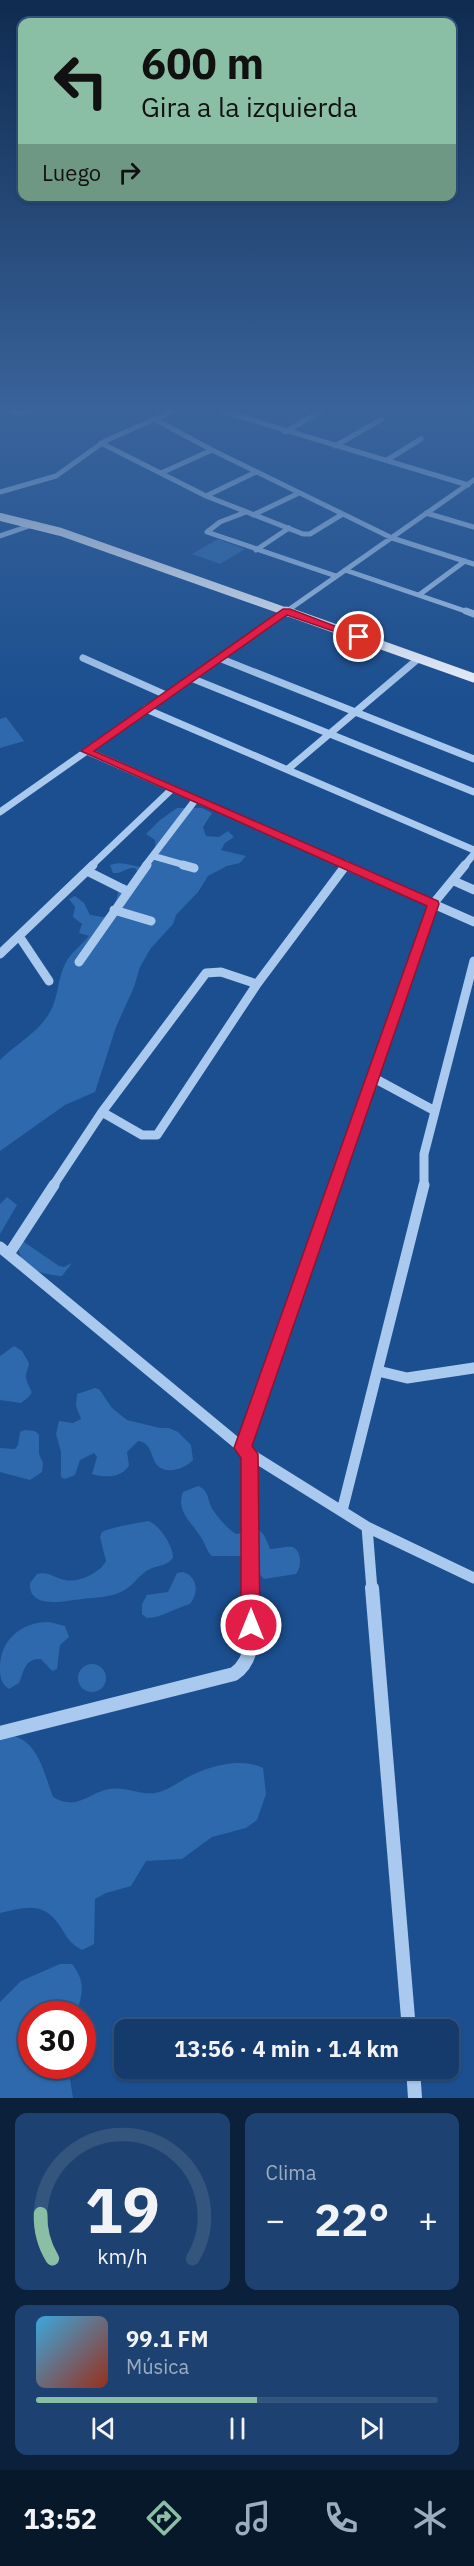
<!DOCTYPE html>
<html lang="es">
<head>
<meta charset="utf-8">
<style>
  body { margin:0; font-family:"IBM Plex Sans",sans-serif; background:#1d4271; color:#f1f3f6; height:100vh; display:flex; flex-direction:column; font-size:22px; white-space:nowrap }
  * { box-sizing:border-box; margin:0 }
  p { font-size:20px; color:#9dadc1 }
  .icon { flex:none; width:33px; height:33px; fill:none; stroke:currentColor; stroke-width:2; stroke-linecap:round; stroke-linejoin:round }
  .map { position:relative; height:2098px; overflow:hidden }
  .drawer { display:flex; flex-direction:column; gap:15px; padding:15px; background:#0b203b; flex:1 }
  .drawer>* { flex:none }
  .banner { position:absolute; left:18px; top:18px; width:438px; height:183px; border-radius:12px; box-shadow:0 2px 4px #0004,0 0 0 2px #33557e; background:#8abfa5; color:#111; overflow:hidden }
  .speed { position:absolute; left:18px; top:2001px; display:flex; gap:12px; font-size:30px; font-weight:700; text-align:center }
  .speed>* { display:grid; place-content:center; width:78px; height:78px; border-radius:50%; background:#143b6b; box-shadow:0 2px 4px #0004,0 0 0 2px #33557e; line-height:1 }
  .speed .limit { border:9px solid #d22; background:#fff; color:#111 }
  .pin { position:absolute; display:grid; place-items:center; width:51px; height:51px; color:#fff; margin:-26px; border:3px solid #fff; border-radius:50%; box-shadow:0 2px 6px #0007 }
  .me { position:absolute; width:66px; margin:-33px; rotate:0deg; stroke-linejoin:round; filter:drop-shadow(0 0 4px #0008) }
  .turn { display:flex; align-items:center; gap:21px; height:126px; padding:0 24px; font-size:27px }
  .turn .icon { width:78px; height:78px; stroke-width:2.5 }
  .turn b { display:block; font-size:42px; line-height:51px }
  .then { display:flex; align-items:center; height:57px; padding:0 24px; background:#0003; gap:12px; font-size:22px }
  .big { font-size:45px; font-weight:700; line-height:1.1 }
  .drawer .card { flex:1; display:flex; flex-direction:column; justify-content:center; gap:9px; min-width:0; padding:0 21px; border-radius:12px; background:#1d4271 }
  .drawer .dial { align-items:center; gap:0 }
  .dial svg { height:156px; overflow:visible; fill:none; stroke:#33557e; stroke-width:7; stroke-linecap:round; text-anchor:middle }
  .dial text { fill:#f1f3f6; stroke:none }
  .song { display:flex; align-items:center; gap:18px }
  .cover { width:72px; height:72px; border-radius:9px; background:linear-gradient(135deg,hsl(200 70% 55%),hsl(10 70% 35%)) }
  .played { height:6px; border-radius:3px; background:linear-gradient(90deg,#8abfa5 55%,#33557e 55%) }
  .keys { display:flex; justify-content:space-around; direction:ltr }
  .heat { display:flex; justify-content:space-between; align-items:center; font-size:33px; direction:ltr }
  .drawer .tiles { flex:1; display:grid; gap:15px; grid-template-columns:1fr 1fr }
  .card:last-child { grid-column:span 2 }
  .trip { position:absolute; left:114px; top:2019px; width:345px; height:60px; border-radius:12px; background:#143b6b; box-shadow:0 2px 4px #0004,0 0 0 2px #33557e; font-weight:700; line-height:60px; text-align:center }
  .tab-bar { display:flex; height:96px; justify-content:space-around; align-items:center; background:#08182b; color:#9dadc1 }
  .tab-bar .icon { width:42px; height:42px }
  .tab-bar .on { color:#8abfa5 }
  .tab-bar b { font-size:27px; color:#f1f3f6 }
  .map>svg:first-child { display:block }
  .green { fill:#2e69ad }
  .lines { fill:none; stroke-linecap:round; stroke-linejoin:round }
  .minor-far4 { stroke:#a9c9ee; stroke-width:5 }
  .minor-far3 { stroke:#a9c9ee; stroke-width:7 }
  .minor-far2 { stroke:#a9c9ee; stroke-width:9 }
  .minor-far1 { stroke:#a9c9ee; stroke-width:11 }
  .minor { stroke:#a9c9ee; stroke-width:14 }
  .major-far1 { stroke:#f0f6ff; stroke-width:8 }
  .major { stroke:#f0f6ff; stroke-width:9 }
  .route { fill:#e11d48; stroke:#92132f; stroke-width:1.5 }
</style>
</head>
<body>
<div class="map">
<svg width="474" height="2098" viewBox="0 0 474 2098">
  <rect width="100%" height="100%" fill="#1b4f8f"/>
  <path class="green" d="M 218,539 L 245,549 L 220,564 L 192,554 Z
    M 6,717 L 24,741 L 0,748 L 0,719 Z
    M 177,808 L 202,808 L 212,813 L 203,827 L 206,836 L 219,837 L 228,831 L 234,837 L 225,843 L 221,850 L 246,856 L 240,863 L 227,866 L 208,876 L 198,892 L 176,915 L 173,924 L 151,948 L 140,967 L 134,987 L 116,1027 L 95,1092 L 65,1105 L 0,1151 L 0,1060 C 17,1043 38,1033 50,1012 C 59,996 57,980 65,964 C 70,953 81,946 89,936 L 79,933 L 82,924 L 73,917 L 75,907 L 69,899 L 75,896 L 84,903 L 90,915 L 103,917 L 110,915 L 116,901 L 119,888 L 124,884 L 135,888 L 141,876 L 135,868 C 126,867 122,874 113,873 L 110,865 C 124,860 133,868 146,867 L 156,854 L 155,840 L 146,834 L 160,820 Z
    M 7,1197 L 17,1205 L 0,1234 L 0,1204 Z
    M 27,1232 L 24,1242 L 59,1266 L 64,1267 L 72,1263 L 62,1276 C 38,1274 20,1269 17,1242 Z
    M 14,1346 L 22,1351 L 29,1363 C 29,1368 25,1373 26,1378 C 30,1394 38,1390 21,1403 L 0,1400 L 0,1356 Z
    M 95,1388 L 99,1389 L 112,1408 L 127,1420 L 160,1428 L 169,1428 L 178,1432 L 191,1445 L 193,1460 C 186,1468 168,1475 158,1466 C 150,1458 153,1443 138,1441 L 127,1452 L 129,1465 C 123,1478 104,1478 92,1474 L 97,1457 L 94,1453 L 80,1460 L 75,1475 L 65,1479 L 61,1477 L 61,1452 L 56,1434 L 59,1421 L 73,1423 L 81,1419 L 76,1406 L 77,1394 Z
    M 25,1430 L 35,1431 L 39,1435 L 39,1454 L 43,1463 L 42,1472 L 30,1480 L 0,1472 L 0,1448 L 15,1449 L 18,1445 L 20,1432 Z
    M 198,1486 C 210,1491 207,1501 213,1510 C 218,1518 228,1529 236,1534 C 258,1531 261,1523 270,1549 C 282,1550 297,1539 300,1559 C 300,1565 300,1568 296,1574 L 264,1579 L 248,1562 L 239,1556 L 212,1556 C 207,1552 206,1545 202,1539 C 194,1524 175,1512 183,1492 Z
    M 148,1521 C 159,1524 174,1547 173,1558 C 166,1567 156,1565 148,1570 C 139,1575 133,1586 123,1591 C 109,1598 96,1597 82,1599 C 65,1601 28,1610 30,1583 L 37,1574 C 49,1571 54,1578 65,1580 C 78,1583 100,1573 106,1561 L 100,1537 L 102,1532 C 108,1528 138,1523 148,1521 Z
    M 183,1572 C 198,1577 199,1593 190,1604 C 175,1608 161,1618 147,1618 L 142,1614 L 142,1604 L 147,1595 L 168,1592 L 177,1573 Z
    M 49,1622 L 65,1626 L 69,1637 L 60,1645 L 57,1669 L 52,1671 L 41,1659 C 25,1658 24,1671 19,1683 L 9,1689 C 1,1684 0,1677 0,1668 C 0,1640 21,1622 49,1622 Z
    M78 1678a14 14 0 1 1 28 0a14 14 0 1 1-28 0Z
    M 8,1735 C 38,1738 44,1773 53,1797 C 78,1811 86,1794 109,1789 C 125,1786 140,1795 155,1793 C 167,1791 177,1783 188,1777 C 210,1766 239,1757 263,1768 L 266,1794 L 257,1820 L 246,1828 L 212,1837 L 182,1859 L 146,1861 L 131,1886 L 106,1893 L 95,1899 L 94,1944 L 82,1950 C 68,1943 66,1934 57,1922 C 42,1901 21,1908 0,1913 L 0,1737 Z
    M 60,1964 L 72,1964 C 86,1982 83,1993 76,2014 L 32,2014 L 32,2066 L 68,2066 L 73,2098 L 0,2098 L 0,2002 L 21,1981 Z"/>
  <g class="lines">
    <path class="minor-far4" d="M 12,411 L 19,413 L 30,411
      M 222,411 L 468,485
      M 156,420 L 212,450 L 161,473
      M 285,432 L 321,411
      M 101,443 L 206,496 L 303,534 L 310,534 L 341,515
      M 335,446 L 382,419
      M 212,450 L 392,538 L 474,564
      M 387,460 L 421,439
      M 0,492 L 56,476 L 105,441 L 173,411
      M 206,496 L 256,472
      M 246,512 L 220,522 L 207,532 L 336,576
      M 426,513 L 474,527
      M 253,515 L 297,494
      M 0,536 L 35,524
      M 256,550 L 289,528
      M 345,570 L 471,613
      M 419,595 L 465,561
      M 284,613 L 474,480"/>
    <path class="minor-far3" d="M 466,611 L 474,614
      M 83,658 L 166,695
      M 219,658 L 474,759
      M 191,678 L 474,792
      M 146,709 L 474,850
      M 87,751 L 348,866
      M 288,769 L 419,658
      M 0,812 L 286,611
      M 153,856 L 188,866
      M 91,866 L 172,789
      M 145,866 L 196,799
      M 464,866 L 474,854"/>
    <path class="minor-far2" d="M 183,865 L 194,868
      M 345,865 L 474,922
      M 87,871 L 127,891
      M 454,881 L 474,890
      M 114,910 L 151,921
      M 19,936 L 49,981
      M 0,954 L 93,865
      M 79,962 L 147,865
      M 372,1077 L 435,1111
      M 102,1112 L 142,1135 L 157,1135 L 257,984 L 346,865
      M 53,1186 L 102,1112 L 206,973 L 221,972 L 257,984
      M 334,1186 L 433,904 L 465,865
      M 424,1186 L 424,1154 L 474,961"/>
    <path class="minor-far1" d="M 0,1247 L 250,1454 L 367,1527 L 474,1578
      M 9,1254 L 54,1185
      M 378,1371 L 407,1378 L 474,1368
      M 243,1448 L 335,1185
      M 250,1454 L 251,1590
      M 342,1511 L 424,1185
      M 367,1527 L 372,1590"/>
    <path class="minor" d="M 372,1588 L 409,2030
      M 0,1733 L 234,1674 C 260,1657 251,1615 251,1588
      M 413,2068 L 415,2098"/>
    <path class="major-far1" d="M 0,517 L 61,532 L 290,613"/>
    <path class="major" d="M 286,611 L 474,678"/>
  </g>
  <linearGradient id="sky" x2="0" y2="1"><stop stop-color="#0f2b4f"/><stop offset="0.58" stop-color="#39639b"/><stop offset="1" stop-color="#39639b" stop-opacity="0"/></linearGradient>
  <rect width="474" height="705" fill="url(#sky)"/>
  <path class="route" d="M 283,609 L 290,609 L 364,637 L 356,639 L 287,615 L 94,751 L 438,901 L 439,904 L 252,1446 L 258,1454 L 260,1625 L 258,1632 L 251,1635 L 244,1632 L 241,1625 L 241,1458 L 234,1448 L 427,906 L 81,751 Z"/>
</svg>
<div class="speed"><div class="limit">30</div></div>
<div class="pin" style="left:359px;top:637px;background:#d93025"><svg class="icon" aria-label="arrive" viewBox="0 0 24 24"><path d="M6 21V4h12l-3 4 3 4H6"/></svg></div>
<svg class="me" style="left:251px;top:1625px" viewBox="-20 -20 40 40"><circle r="17" fill="#e11d48" stroke="#fff" stroke-width="3"/><path d="M0-11L8 9 0 5-8 9z" fill="#fff"/></svg>
<div class="trip">13:56 · 4 min · 1.4 km</div>
<div class="banner">
<div class="turn"><svg class="icon" aria-label="left" viewBox="0 0 24 24"><path d="M17 20v-9H6M10 6l-5 5 5 5"/></svg><div><b>600 m</b>Gira a la izquierda</div></div>
<div class="then">Luego<svg class="icon" aria-label="right" viewBox="0 0 24 24"><path d="M7 20v-9h11M14 6l5 5-5 5"/></svg></div>
</div>
</div>
<section class="drawer">
<div class="tiles">
<div class="card dial"><svg viewBox="0 0 100 80">
<path d="M14 69A42 42 0 1 1 86 69"/>
<path d="M14 69A42 42 0 0 1 8 46" stroke="#8abfa5"/>
<text x="50" y="56" font-size="32" font-weight="700">19</text>
<text x="50" y="72" font-size="11">km/h</text>
</svg></div>
<div class="card"><p>Clima</p>
<div class="heat"><a>−</a><b class="big">22°</b><a>+</a></div>
</div>
<div class="card">
<div class="song"><i class="cover"></i><div><b>99.1 FM</b><p>Música</p></div></div>
<div class="played"></div>
<div class="keys"><svg class="icon" aria-label="previous" viewBox="0 0 24 24"><path d="M18 5L8 12l10 7zM5 5v14"/></svg><svg class="icon" aria-label="pause" viewBox="0 0 24 24"><path d="M8 5v14M16 5v14"/></svg><svg class="icon" aria-label="next" viewBox="0 0 24 24"><path d="M6 5l10 7-10 7zM19 5v14"/></svg></div>
</div>
</div>
</section>
<nav class="tab-bar">
<b>13:52</b>
<svg class="icon on" aria-label="directions" viewBox="0 0 24 24"><path d="M12 3l9 9-9 9-9-9zM9 14v-3h6M13 9l2 2-2 2"/></svg>
<svg class="icon" aria-label="music" viewBox="0 0 24 24"><path d="M9 18V5l10-2v13"/><circle cx="6" cy="18" r="3"/><circle cx="16" cy="16" r="3"/></svg>
<svg class="icon" aria-label="phone" viewBox="0 0 24 24"><path d="M5 4h4l2 5-3 2q2 4 5 5l2-3 5 2v4C11 20 4 13 5 4z"/></svg>
<svg class="icon" aria-label="climate" viewBox="0 0 24 24"><path d="M12 3v18M4 7l16 10M4 17L20 7"/></svg>
</nav>
</body>
</html>
